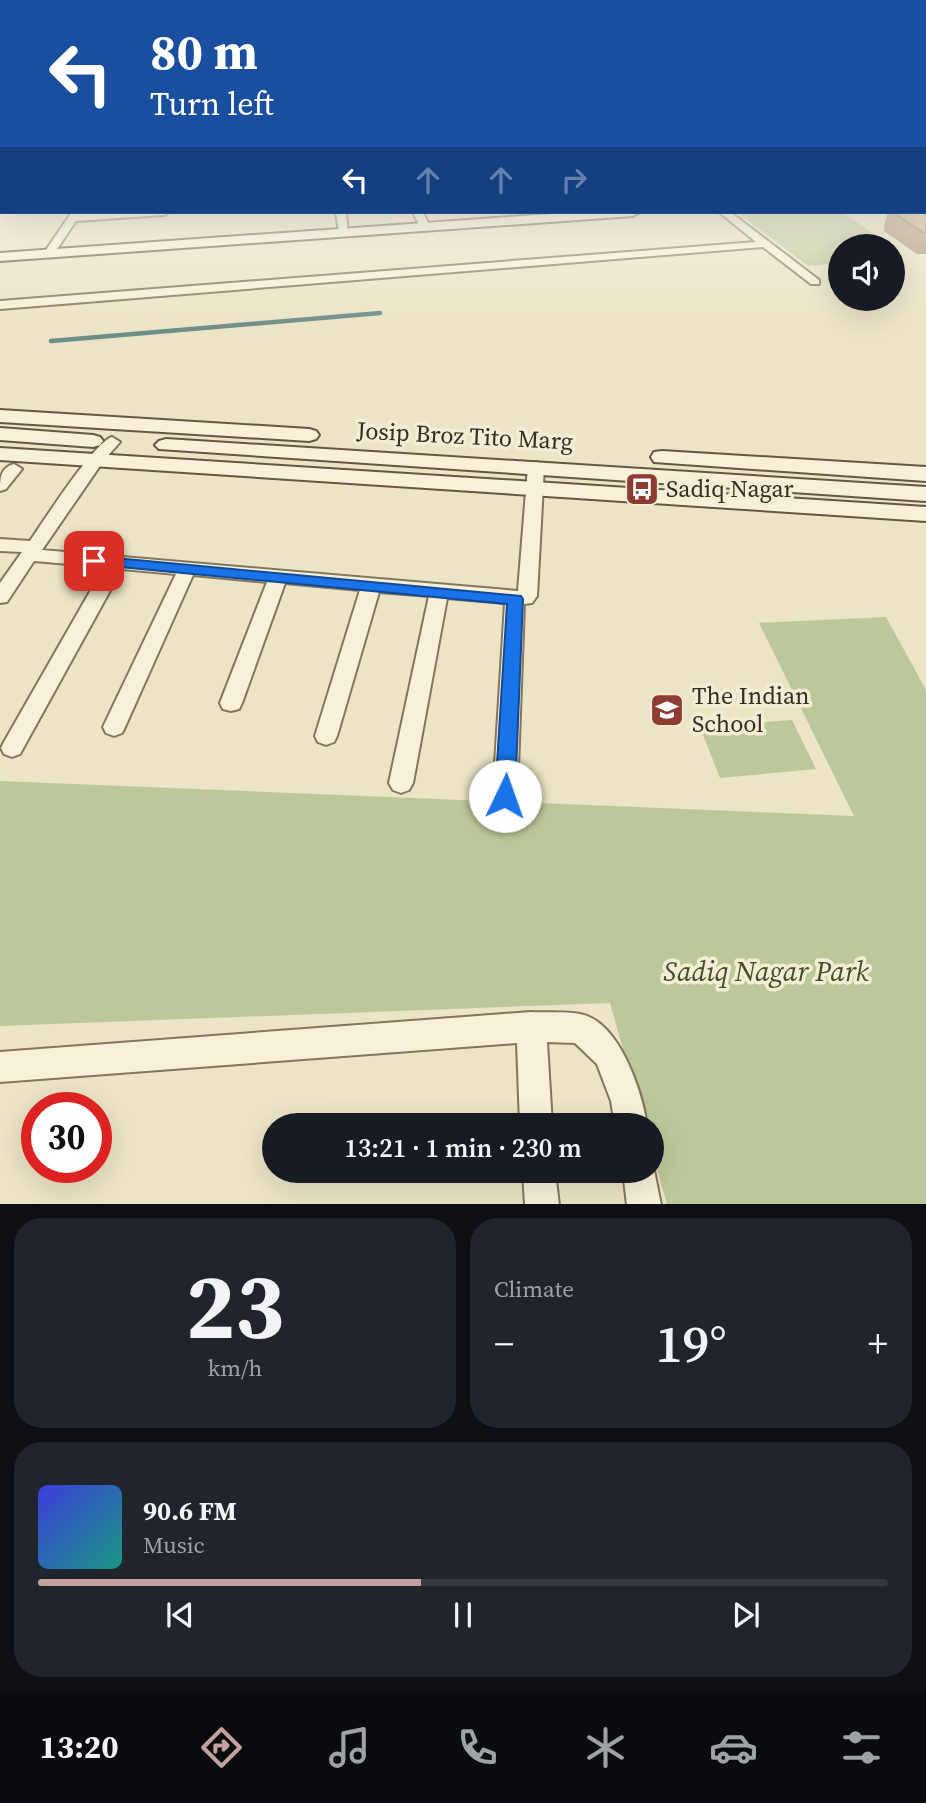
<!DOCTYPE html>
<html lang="en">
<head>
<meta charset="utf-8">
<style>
  body { margin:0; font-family:"Source Serif 4",serif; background:#20242c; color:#f1f3f6; height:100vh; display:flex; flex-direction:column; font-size:26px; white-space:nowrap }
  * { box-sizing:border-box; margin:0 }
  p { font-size:23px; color:#9ea1a6 }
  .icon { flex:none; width:38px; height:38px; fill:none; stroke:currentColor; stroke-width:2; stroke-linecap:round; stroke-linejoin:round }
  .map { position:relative; height:1204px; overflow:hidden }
  .drawer { display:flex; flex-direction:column; gap:14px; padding:14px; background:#0d0f14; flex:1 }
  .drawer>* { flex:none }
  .banner { position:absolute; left:0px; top:0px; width:928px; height:214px; box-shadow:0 7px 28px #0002; background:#1a4fa0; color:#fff; overflow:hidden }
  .fabs { position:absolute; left:828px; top:234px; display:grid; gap:14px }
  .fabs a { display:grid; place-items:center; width:77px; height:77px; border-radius:50%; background:#171b24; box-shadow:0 7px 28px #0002; font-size:35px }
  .speed { position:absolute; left:21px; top:1092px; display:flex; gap:14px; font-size:35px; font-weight:700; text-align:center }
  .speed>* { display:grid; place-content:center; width:91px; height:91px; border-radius:50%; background:#171b24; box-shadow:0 7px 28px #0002; line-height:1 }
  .speed .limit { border:10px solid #d22; background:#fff; color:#111 }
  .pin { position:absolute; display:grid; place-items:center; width:60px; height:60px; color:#fff; margin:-30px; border-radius:14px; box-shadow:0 4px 10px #0006 }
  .me { position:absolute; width:77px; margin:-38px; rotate:3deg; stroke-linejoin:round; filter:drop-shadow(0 0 5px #0008) }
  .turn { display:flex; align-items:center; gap:24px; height:147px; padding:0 35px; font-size:32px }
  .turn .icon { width:91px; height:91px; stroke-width:2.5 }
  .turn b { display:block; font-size:49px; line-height:60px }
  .lanes { display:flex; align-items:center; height:66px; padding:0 35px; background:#0003; justify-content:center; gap:35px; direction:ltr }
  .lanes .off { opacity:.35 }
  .big { font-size:52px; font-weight:600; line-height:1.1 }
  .drawer .widget { flex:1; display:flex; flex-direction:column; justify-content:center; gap:10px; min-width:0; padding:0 24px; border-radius:28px; background:#20242c }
  .drawer .dial { align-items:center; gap:0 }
  .dial b { font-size:91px; line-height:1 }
  .song { display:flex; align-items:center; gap:21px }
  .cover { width:84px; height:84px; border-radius:10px; background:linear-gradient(135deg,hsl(240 70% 55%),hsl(170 70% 35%)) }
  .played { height:7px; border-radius:4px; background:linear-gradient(90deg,#c5a19e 45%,#363941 45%) }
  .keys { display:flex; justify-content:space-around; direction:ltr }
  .heat { display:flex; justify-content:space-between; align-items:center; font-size:38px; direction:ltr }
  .drawer .tiles { flex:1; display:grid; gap:14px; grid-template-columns:1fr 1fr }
  .widget:last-child { grid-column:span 2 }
  .trip { position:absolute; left:262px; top:1113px; width:402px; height:70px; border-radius:35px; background:#171b24; box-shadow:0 7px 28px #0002; font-weight:600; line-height:70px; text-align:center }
  .dock { display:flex; height:112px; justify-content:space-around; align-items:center; background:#090b0e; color:#9ea1a6 }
  .dock .icon { width:49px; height:49px }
  .dock .active { color:#c5a19e }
  .dock b { font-size:32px; color:#f1f3f6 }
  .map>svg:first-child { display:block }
  .green { fill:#bdc89a }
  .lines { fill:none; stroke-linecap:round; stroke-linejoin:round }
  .stream { stroke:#6e8c88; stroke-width:4.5 }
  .street-casing { stroke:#84765d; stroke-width:4 }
  .secondary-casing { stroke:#665840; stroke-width:4 }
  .street { fill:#f6f1d8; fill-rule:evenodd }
  .secondary { fill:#f6f1d8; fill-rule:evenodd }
  .wall { fill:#aa8d6d }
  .building { fill:#c6a47f; stroke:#8b7359; stroke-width:2 }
  .route { fill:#1a73e8; stroke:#114b97; stroke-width:2 }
  .labels { text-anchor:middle; stroke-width:7; stroke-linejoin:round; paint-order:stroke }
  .street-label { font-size:24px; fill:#362d20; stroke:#f3edd5 }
  .poi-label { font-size:24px; fill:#362d20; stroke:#f3edd5; text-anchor:start }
  .near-park-label { font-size:28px; font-style:italic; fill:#425028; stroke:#f3edd5 }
</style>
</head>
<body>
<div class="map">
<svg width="926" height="1205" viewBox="0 0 926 1205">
  <rect width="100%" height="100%" fill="#ebe4c6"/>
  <path class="green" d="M 737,212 L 842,212 L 892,247 L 840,247 L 840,263 L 808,266 Z
    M 886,617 L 926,690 L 926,1204 L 667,1204 L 653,1155 L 653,1125 L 644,1125 L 610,1003 L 0,1026 L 0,781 L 854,816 L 759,623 Z
    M 792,720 L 816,769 L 720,778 L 700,727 Z"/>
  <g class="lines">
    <path class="stream" d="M 51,341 L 380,313"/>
    <g class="street-casing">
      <path id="street" d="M 72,212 L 82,212 L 80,214 L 169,212 L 164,215 L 76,221 L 53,255 L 45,255 L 44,253 Z
        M 336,212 L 346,212 L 348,234 L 339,232 Z
        M 413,212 L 423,212 L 430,227 L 429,229 L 421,229 Z
        M 719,212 L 730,212 L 819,280 L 819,284 L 811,284 L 763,247 L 0,309 L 0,301 L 756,242 Z
        M 112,437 L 120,442 L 104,460 L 42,550 L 518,591 L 528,467 L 536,462 L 542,464 L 544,467 L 537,596 L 532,603 L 524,604 L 517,796 L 513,803 L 505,806 L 497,803 L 493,796 L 505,603 L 447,598 L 413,783 L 409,790 L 401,793 L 393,790 L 389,783 L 429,596 L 379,592 L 337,736 L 334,742 L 326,745 L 318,742 L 315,736 L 360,590 L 285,583 L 242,703 L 239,709 L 231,711 L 223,709 L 220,703 L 267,582 L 193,575 L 125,727 L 122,733 L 114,736 L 106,733 L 103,727 L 176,574 L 122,569 L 20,754 L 12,757 L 4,754 L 1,748 L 4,742 L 104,567 L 34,561 L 7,602 L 0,603 L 0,583 L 22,552 L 0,551 L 0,539 L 30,541 C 43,522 94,442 112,437 Z
        M 14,464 L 22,469 L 6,489 L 0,491 C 0,479 0,468 14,464 Z
        M 531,1012 C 547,1013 564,1011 580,1014 C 619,1021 642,1091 647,1125 L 615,1125 L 611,1101 L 597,1064 L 575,1043 L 547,1042 L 552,1125 L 520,1125 L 517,1043 L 0,1082 L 0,1052 Z
        M 653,1165 L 661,1205 L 627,1205 L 623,1171 L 653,1171 Z
        M 523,1171 L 555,1171 L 559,1205 L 525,1205 Z"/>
    </g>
    <g class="secondary-casing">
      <path id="secondary" d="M 579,212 L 640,212 L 633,216 L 0,261 L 0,253 Z
        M 0,410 L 309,429 L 316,431 L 319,435 L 316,439 L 309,441 L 0,422 Z
        M 0,428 L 93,435 L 100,437 L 103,441 L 100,445 L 93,447 L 0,440 Z
        M 166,439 L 926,487 L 926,501 L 159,449 L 155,445 L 159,441 Z
        M 0,448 L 926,507 L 926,521 L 0,460 Z
        M 662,451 L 926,467 L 926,481 L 654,462 L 651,457 L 654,452 Z"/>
    </g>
    <use href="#street" class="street"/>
    <use href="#secondary" class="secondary"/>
  </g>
  <path class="wall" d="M 926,204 L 926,254 L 917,254 L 884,231 L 884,226 L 888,212 L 926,212 Z"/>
  <path class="building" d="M 926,204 L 926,233 L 924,233 L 892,212 L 926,212 Z"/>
  <linearGradient id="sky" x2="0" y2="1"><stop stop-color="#8eb8d6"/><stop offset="0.49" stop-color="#f6f3e5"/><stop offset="1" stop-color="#f6f3e5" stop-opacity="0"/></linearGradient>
  <rect width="926" height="331" fill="url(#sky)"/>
  <path class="route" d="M 94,556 L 521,596 L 523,599 L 515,796 L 512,802 L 505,804 L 498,802 L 495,796 L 507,604 L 89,564 L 87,561 L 89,557 Z"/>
  <defs>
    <g id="bus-square" transform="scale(1.75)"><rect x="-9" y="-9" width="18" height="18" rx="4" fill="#8f3c32" stroke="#f3edd5"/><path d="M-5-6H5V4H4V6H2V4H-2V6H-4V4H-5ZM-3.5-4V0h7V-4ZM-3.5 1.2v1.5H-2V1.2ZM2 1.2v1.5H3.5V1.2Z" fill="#fff"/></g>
    <g id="school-square" transform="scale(1.75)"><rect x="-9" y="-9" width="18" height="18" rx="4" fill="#8f3c32" stroke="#f3edd5"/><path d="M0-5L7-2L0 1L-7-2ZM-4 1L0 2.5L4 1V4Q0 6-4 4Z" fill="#fff"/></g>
  </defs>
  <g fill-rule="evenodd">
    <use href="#bus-square" x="642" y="489"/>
    <use href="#school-square" x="667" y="710"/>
  </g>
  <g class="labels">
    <g class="street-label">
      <text transform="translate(465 436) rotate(3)" y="8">Josip Broz Tito Marg</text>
    </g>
    <g class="poi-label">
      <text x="666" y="497">Sadiq Nagar</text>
      <text x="692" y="704">The Indian<tspan x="692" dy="28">School</tspan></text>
    </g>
    <g class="near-park-label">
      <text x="766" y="981">Sadiq Nagar Park</text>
    </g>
  </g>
</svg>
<div class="fabs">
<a><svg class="icon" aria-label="sound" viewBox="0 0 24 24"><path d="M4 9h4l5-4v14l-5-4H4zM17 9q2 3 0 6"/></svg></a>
</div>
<div class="speed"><div class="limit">30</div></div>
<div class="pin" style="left:94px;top:561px;background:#d93025"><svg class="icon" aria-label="arrive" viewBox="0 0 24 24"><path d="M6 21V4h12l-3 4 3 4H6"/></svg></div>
<svg class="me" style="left:505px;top:796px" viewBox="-20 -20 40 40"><circle r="19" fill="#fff"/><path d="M0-13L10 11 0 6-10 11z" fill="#1a73e8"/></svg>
<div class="trip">13:21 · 1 min · 230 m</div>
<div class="banner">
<div class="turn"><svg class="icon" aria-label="left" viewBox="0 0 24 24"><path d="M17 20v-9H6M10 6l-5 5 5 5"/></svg><div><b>80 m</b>Turn left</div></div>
<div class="lanes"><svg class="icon" aria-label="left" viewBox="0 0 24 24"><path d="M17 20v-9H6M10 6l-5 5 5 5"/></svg><svg class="icon off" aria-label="ahead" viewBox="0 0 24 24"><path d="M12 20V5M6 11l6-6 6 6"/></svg><svg class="icon off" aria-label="ahead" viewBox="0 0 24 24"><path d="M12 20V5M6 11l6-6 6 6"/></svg><svg class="icon off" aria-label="right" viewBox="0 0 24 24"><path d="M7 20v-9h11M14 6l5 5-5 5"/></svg></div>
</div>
</div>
<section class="drawer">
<div class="tiles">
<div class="widget dial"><b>23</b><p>km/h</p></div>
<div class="widget"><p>Climate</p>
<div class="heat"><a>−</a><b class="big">19°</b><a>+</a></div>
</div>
<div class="widget">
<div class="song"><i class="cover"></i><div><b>90.6 FM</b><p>Music</p></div></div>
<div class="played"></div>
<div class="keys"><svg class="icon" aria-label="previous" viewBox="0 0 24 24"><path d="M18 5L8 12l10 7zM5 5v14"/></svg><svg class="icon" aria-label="pause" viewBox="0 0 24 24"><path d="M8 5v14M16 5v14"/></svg><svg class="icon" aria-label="next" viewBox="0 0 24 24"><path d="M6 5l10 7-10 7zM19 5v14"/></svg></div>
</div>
</div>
</section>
<nav class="dock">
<b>13:20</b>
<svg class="icon active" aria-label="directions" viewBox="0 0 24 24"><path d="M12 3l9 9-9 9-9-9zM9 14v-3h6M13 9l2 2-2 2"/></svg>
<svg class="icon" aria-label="music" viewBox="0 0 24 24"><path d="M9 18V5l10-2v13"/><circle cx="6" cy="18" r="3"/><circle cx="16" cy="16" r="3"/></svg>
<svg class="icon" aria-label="phone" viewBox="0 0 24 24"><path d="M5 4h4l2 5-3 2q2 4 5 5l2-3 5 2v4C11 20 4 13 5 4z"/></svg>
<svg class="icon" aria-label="climate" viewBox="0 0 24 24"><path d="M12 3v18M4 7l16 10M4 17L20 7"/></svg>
<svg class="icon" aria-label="car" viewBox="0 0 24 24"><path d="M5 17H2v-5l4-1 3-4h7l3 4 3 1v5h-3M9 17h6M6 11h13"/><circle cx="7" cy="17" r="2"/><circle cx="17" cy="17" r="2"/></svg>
<svg class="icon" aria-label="filters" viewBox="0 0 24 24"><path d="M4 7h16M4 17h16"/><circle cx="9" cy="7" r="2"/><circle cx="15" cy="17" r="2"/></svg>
</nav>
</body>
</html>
